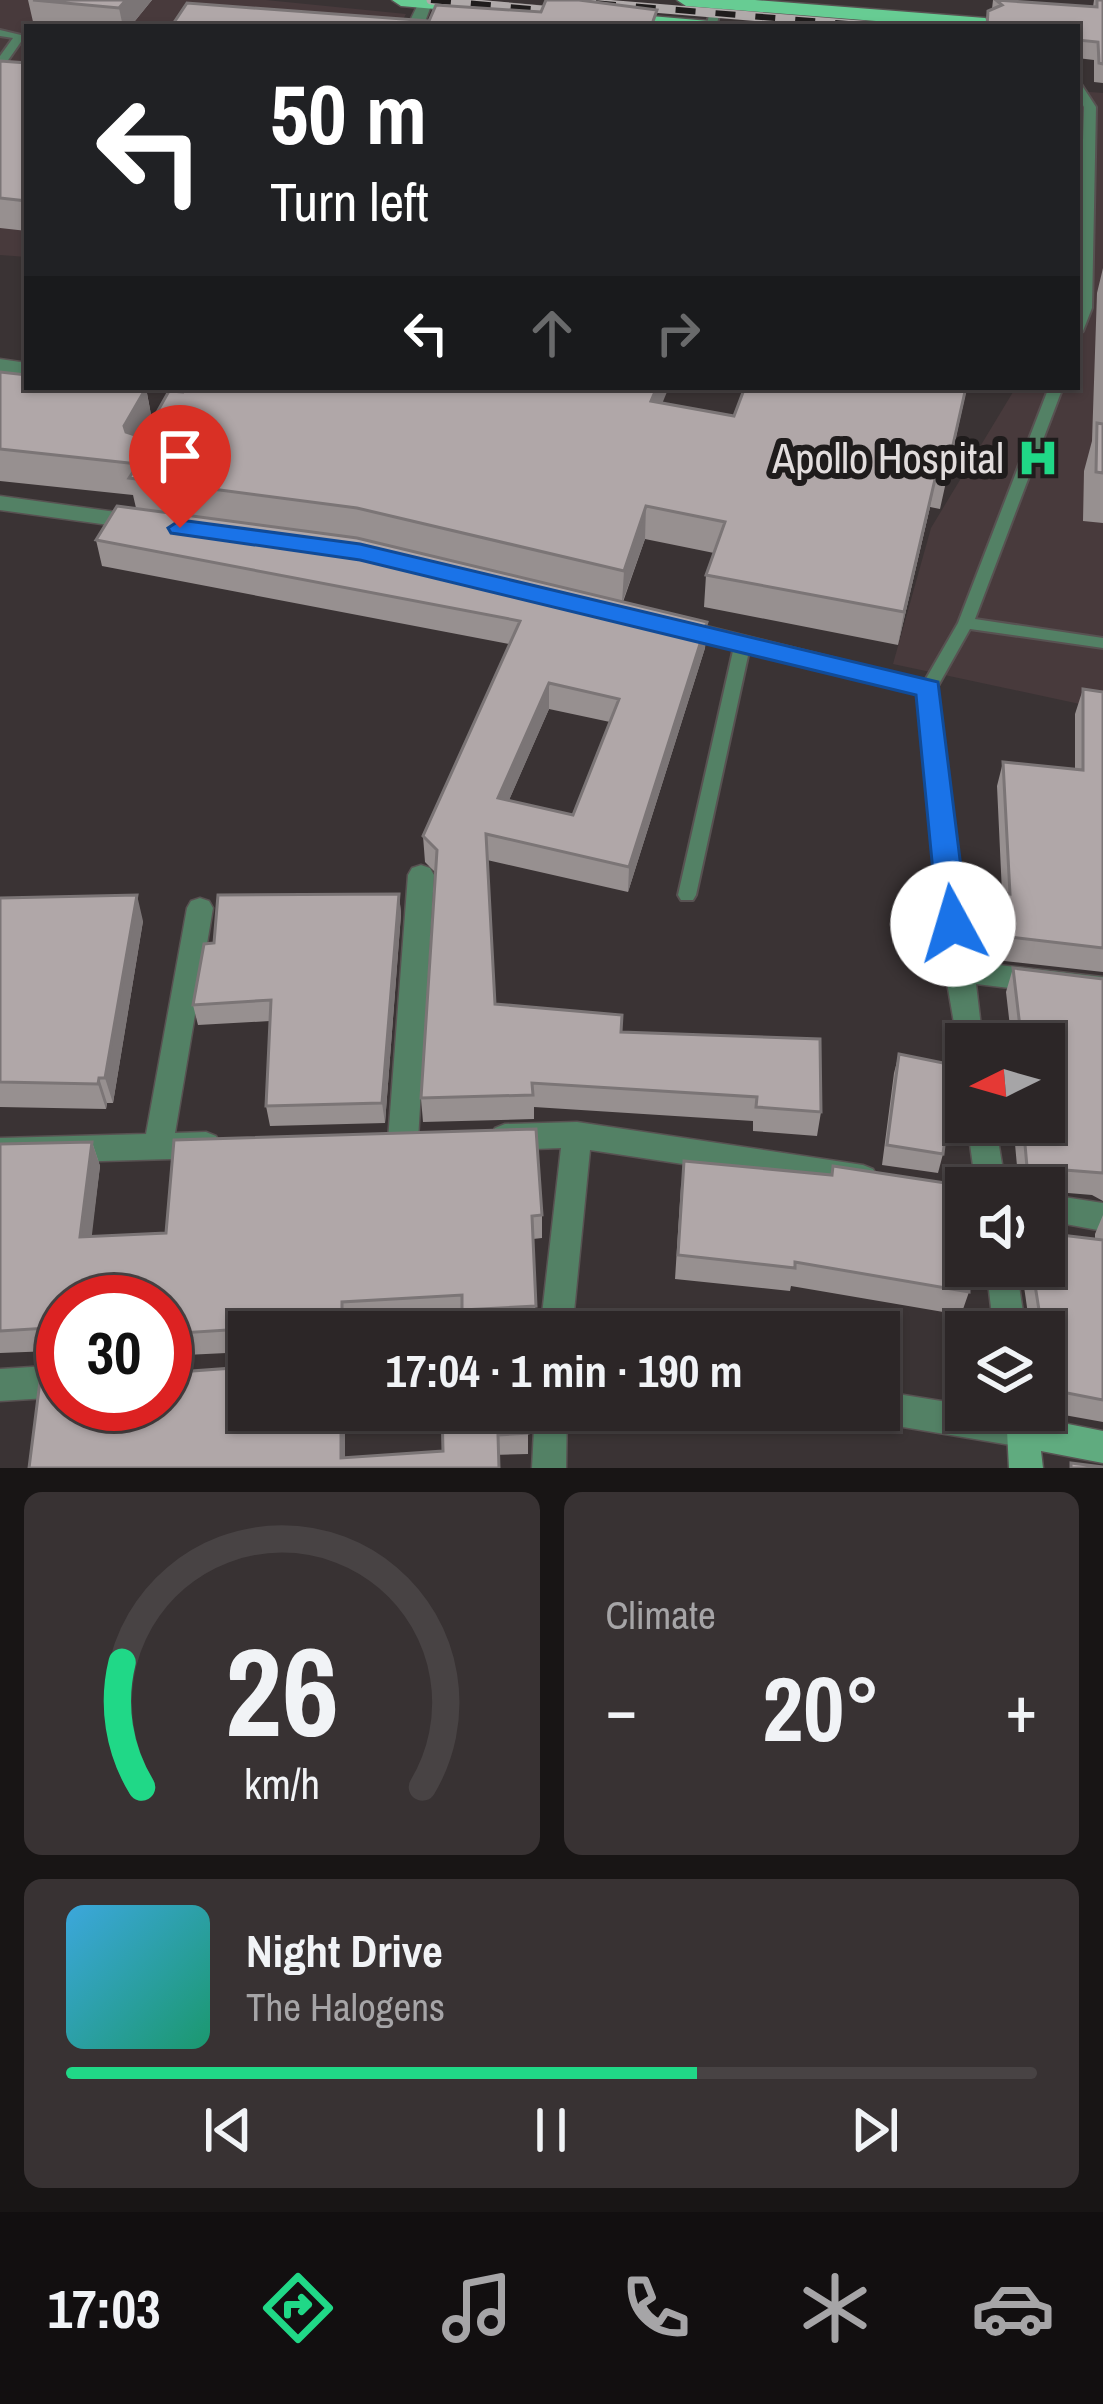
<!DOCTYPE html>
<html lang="en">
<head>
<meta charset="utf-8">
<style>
  body { margin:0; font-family:"Archivo Narrow",sans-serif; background:#383233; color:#f1f3f6; height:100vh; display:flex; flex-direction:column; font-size:45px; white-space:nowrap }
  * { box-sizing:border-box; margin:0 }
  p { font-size:39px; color:#a6a5a7 }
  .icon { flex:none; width:66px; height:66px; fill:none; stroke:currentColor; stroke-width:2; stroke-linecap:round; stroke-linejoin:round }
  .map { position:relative; height:1468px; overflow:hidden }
  .details { display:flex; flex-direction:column; gap:24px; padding:24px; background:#181515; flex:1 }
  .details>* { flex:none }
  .banner { position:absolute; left:24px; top:24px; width:1056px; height:366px; border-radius:0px; box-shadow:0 3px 9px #0004,0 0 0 3px #484344; background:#202124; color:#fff; overflow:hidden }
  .needle { width:78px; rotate:265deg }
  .controls { position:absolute; left:945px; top:1023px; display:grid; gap:24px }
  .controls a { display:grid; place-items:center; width:120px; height:120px; border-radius:0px; background:#2c2627; box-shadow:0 3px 9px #0004,0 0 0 3px #484344; font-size:60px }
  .speed { position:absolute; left:36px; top:1275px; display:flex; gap:24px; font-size:60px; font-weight:700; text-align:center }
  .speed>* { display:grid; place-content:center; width:156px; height:156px; border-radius:50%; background:#2c2627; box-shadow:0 3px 9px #0004,0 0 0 3px #484344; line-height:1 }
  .speed .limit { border:18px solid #d22; background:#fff; color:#111 }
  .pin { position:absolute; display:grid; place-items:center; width:102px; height:102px; color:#fff; margin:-123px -51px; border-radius:50% 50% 50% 0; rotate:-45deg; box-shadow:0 0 12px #0007 }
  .pin .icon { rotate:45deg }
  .me { position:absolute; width:132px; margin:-66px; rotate:354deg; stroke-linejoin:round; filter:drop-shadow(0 0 9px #0008) }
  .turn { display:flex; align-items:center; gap:42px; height:252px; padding:0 48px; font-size:54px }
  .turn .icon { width:156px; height:156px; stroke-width:2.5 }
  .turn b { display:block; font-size:84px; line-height:102px }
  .lanes { display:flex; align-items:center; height:114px; padding:0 48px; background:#0003; justify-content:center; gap:60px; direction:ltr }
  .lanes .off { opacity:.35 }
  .big { font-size:90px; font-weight:700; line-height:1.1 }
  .details .widget { flex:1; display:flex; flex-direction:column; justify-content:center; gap:18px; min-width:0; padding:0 42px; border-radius:18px; background:#383233 }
  .details .dial { align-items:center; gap:0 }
  .dial svg { height:312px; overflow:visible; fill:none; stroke:#484344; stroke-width:7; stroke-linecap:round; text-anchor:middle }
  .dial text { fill:#f1f3f6; stroke:none }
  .song { display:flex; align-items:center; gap:36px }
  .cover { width:144px; height:144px; border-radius:18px; background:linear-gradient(135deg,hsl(200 70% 55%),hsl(160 70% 35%)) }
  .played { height:12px; border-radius:6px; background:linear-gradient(90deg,#20d887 65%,#484344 65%) }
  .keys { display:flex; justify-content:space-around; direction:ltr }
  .heat { display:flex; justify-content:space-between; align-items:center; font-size:66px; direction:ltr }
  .details .tiles { flex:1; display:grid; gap:24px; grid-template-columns:1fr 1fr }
  .widget:last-child { grid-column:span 2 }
  .trip { position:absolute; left:228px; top:1311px; width:672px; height:120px; border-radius:0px; background:#2c2627; box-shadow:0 3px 9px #0004,0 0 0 3px #484344; font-weight:700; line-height:120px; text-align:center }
  .menu { display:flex; height:192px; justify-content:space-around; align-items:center; background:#120f10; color:#a6a5a7 }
  .menu .icon { width:84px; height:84px }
  .menu .active { color:#20d887 }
  .menu b { font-size:54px; color:#f1f3f6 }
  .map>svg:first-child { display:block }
  .built { fill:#483a3c }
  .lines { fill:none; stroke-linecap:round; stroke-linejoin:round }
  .lane-casing { stroke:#585252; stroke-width:4 }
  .street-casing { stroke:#585252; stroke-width:3 }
  .secondary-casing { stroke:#585252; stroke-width:3 }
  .primary-casing { stroke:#585252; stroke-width:3 }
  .lane { fill:#538165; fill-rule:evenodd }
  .street { fill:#538165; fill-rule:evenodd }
  .secondary { fill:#60ab7f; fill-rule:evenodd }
  .primary { fill:#67cc93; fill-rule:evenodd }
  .rail-casing { stroke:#b0aaaa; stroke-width:9 }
  .rail { stroke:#1f1c1c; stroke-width:6; stroke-dasharray:20; stroke-linecap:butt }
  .wall { fill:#979090; fill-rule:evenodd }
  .shaded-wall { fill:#7b7576 }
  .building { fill:#b0a7a8; stroke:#7b7576; stroke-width:3; fill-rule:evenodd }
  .route { fill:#1a73e8; stroke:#114b97; stroke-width:3 }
  .labels { text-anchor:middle; stroke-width:12; stroke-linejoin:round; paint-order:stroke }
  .poi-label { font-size:42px; fill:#e2dddd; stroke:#1f1c1c; text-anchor:end }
</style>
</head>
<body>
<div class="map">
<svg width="1103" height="1468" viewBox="0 0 1103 1468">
  <rect width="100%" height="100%" fill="#3a3334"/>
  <path class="built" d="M 0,0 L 266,0 L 406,14 L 399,27 L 27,27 L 27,257 L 0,255 Z
    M 1077,91 L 1103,93 L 1103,709 L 893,664 L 931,528 L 1016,387 L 1077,387 Z"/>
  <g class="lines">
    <g class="lane-casing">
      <path id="lane" d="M 713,0 L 723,0 L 716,27 L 706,27 Z
        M 0,30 L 25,36 L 4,66 L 0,67 L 0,56 L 13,38 L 0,36 Z
        M 1077,83 L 1081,84 L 1096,107 L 1092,308 L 1083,331 L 1077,335 L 1084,107 L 1077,95 Z
        M 1049,387 L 1063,387 L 975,619 L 1103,638 L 1103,648 L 970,629 L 934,693 L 922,693 L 920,689 L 958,623 Z
        M 743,637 L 751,642 L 696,895 L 693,900 L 681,900 L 678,895 L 735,642 Z"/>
    </g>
    <g class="street-casing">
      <path id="street" d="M 420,0 L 432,3 L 423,27 L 407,27 Z
        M 0,359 L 27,363 L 27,375 L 0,371 Z
        M 163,387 L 228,387 C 214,397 177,397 163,387 Z
        M 0,496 L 138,515 L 149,522 L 138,529 L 0,510 Z
        M 678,619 L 936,683 L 973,962 L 1103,977 L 1103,999 L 976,984 L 983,1044 L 966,1044 L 966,1055 L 959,1052 L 945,971 L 917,694 L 670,632 L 667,627 Z
        M 421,865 L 430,868 L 434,875 L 418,1140 L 413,1149 L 403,1153 L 393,1149 L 388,1140 L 408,875 L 412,868 Z
        M 200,898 L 209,901 L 213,908 L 175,1133 L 206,1132 L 216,1136 L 221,1145 L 216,1154 L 206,1158 L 0,1164 L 0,1138 L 146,1134 L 187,908 L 191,901 Z
        M 577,1122 L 863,1165 L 873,1169 L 878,1178 L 873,1187 L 863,1191 L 590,1150 L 572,1332 L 540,1332 L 561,1148 L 505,1150 L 495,1146 L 490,1137 L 495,1128 L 505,1124 Z
        M 967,1122 L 995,1122 L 1006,1188 L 976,1188 Z
        M 1044,1194 L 1103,1203 L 1103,1231 L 1044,1220 Z
        M 986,1266 L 1016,1266 L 1026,1332 L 994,1332 Z
        M 63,1365 L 63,1397 L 0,1401 L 0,1369 Z
        M 879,1391 L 966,1405 L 966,1410 L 1036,1410 L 1039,1431 L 1035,1442 L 1023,1447 L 879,1423 L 867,1418 L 864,1410 L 879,1410 Z
        M 535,1410 L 567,1410 L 566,1468 L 532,1468 Z"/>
    </g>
    <g class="secondary-casing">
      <path id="secondary" d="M 1023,1415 L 1103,1431 L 1103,1463 L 1041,1451 L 1043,1468 L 1009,1468 L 1007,1431 L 1011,1420 Z"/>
    </g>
    <g class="primary-casing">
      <path id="primary" d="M 392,0 L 464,0 L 709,21 L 718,27 L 645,27 L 401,6 Z
        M 677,0 L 755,0 L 985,18 L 994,24 L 952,27 L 686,6 Z"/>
    </g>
    <use href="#lane" class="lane"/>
    <use href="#street" class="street"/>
    <use href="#secondary" class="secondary"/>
    <use href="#primary" class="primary"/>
    <g class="rail-casing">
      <path id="rail" d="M 431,0 L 576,13
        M 556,0 L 884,27"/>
    </g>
    <use href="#rail" class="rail"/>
  </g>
  <path class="wall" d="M 28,0 L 152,0 L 130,27 L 34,26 Z
    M 993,0 L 1093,7 L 1094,0 L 1103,0 L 1103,83 L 1094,82 L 1094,60 L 1077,58 L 1077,27 L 985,27 L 988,11 L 992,9 Z
    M 0,61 L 27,63 L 27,231 L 0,228 Z
    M 1103,268 L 1103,523 L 1083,521 L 1084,471 L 1092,441 L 1097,293 Z
    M 0,372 L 146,388 L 152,420 L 183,392 L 662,403 L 734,416 L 967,387 L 940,509 L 930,507 L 898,645 L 704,607 L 706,575 L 714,553 L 645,539 L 623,602 L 707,622 L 705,648 L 628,892 L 487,860 L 495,1004 L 621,1032 L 821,1112 L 817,1136 L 753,1131 L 753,1121 L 534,1107 L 534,1119 L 423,1122 L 421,1098 L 435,872 L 425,862 L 423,836 L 509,644 L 102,566 L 96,540 L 136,508 L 133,495 L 0,481 ZM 549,709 L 610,722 L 573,815 L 509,800 Z
    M 1083,689 L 1103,692 L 1103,972 L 995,960 L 990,917 L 997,893 L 1002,893 L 997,786 L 1003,762 L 1075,769 L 1075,714 Z
    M 399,894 L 401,914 L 385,1123 L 270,1126 L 266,1106 L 270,1021 L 198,1025 L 193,1005 L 214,943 Z
    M 0,898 L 143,921 L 113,1103 L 107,1103 L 106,1109 L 0,1107 Z
    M 1013,968 L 1103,979 L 1103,1201 L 1092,1195 L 1044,1191 L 1044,1188 L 1019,1188 L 1013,1122 L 1044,1122 L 1044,1044 L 1012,1044 L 1006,992 Z
    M 899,1054 L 943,1154 L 938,1173 L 882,1165 L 894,1073 Z
    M 92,1142 L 100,1166 L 91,1236 L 542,1215 L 542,1238 L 533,1239 L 536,1328 L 464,1332 L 463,1317 L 346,1324 L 346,1332 L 249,1332 L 249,1410 L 345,1410 L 345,1458 L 443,1451 L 528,1410 L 528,1454 L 29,1468 L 57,1378 L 57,1362 L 51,1351 L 0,1353 L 0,1144 ZM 165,1302 L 165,1356 L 247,1352 L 246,1367 L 63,1404 Z
    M 833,1166 L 969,1292 L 961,1315 L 791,1286 L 790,1291 L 675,1279 L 681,1186 L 831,1175 Z
    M 1103,1215 L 1103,1422 L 1053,1413 L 1053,1362 L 1044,1361 L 1044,1332 L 1024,1332 L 1029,1321 L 1021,1266 L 1044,1266 L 1095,1239 L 1095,1234 Z"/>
  <path class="shaded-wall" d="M 126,0 L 152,0 L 130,27 L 123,27 L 119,8 Z
    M 657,387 L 669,387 L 650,433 L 651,401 Z
    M 146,388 L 152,420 L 131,458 L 124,426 Z
    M 936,475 L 930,507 L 898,645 L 904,612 Z
    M 646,506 L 645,539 L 622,603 L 624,571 Z
    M 707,622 L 705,648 L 628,892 L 629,867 Z
    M 549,683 L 549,709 L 499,823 L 498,798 Z
    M 399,894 L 401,914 L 385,1123 L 382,1103 Z
    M 137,895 L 143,921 L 113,1103 L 105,1078 Z
    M 99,1078 L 107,1103 L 106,1109 L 98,1084 Z
    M 92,1142 L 100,1166 L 89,1260 L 80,1237 Z
    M 342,1302 L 346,1324 L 346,1332 L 342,1332 Z
    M 341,1410 L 345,1410 L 345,1468 L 341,1458 Z"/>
  <path class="building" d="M 33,0 L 126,0 L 119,8 Z
    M 546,0 L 579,0 L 657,10 L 651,27 L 171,27 L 187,3 L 429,21 L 436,5 L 541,12 Z
    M 996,0 L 1097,7 L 1097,0 L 1103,0 L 1103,64 L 1099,63 L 1098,42 L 1077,40 L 1077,27 L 987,27 L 988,11 L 1002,5 Z
    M 0,61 L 27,63 L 27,201 L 0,198 Z
    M 0,372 L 27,375 L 27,387 L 146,388 L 124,426 L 126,432 L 138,436 L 147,430 L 169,391 L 183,392 L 186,387 L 657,387 L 651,401 L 734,416 L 745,387 L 966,387 L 946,476 L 936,475 L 904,612 L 706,575 L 725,522 L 646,506 L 624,571 L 357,508 L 129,478 L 138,464 L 0,449 Z
    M 1097,423 L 1103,424 L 1103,473 L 1096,472 Z
    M 117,506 L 357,538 L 707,622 L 629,867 L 486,834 L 495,1004 L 622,1015 L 621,1032 L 820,1039 L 821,1112 L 756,1107 L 757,1097 L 532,1083 L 533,1095 L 421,1098 L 437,850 L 423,836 L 520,621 L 96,540 ZM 549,683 L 619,699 L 573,815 L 498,798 Z
    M 1083,689 L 1103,692 L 1103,948 L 1002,936 L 997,893 L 1010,894 L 1003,762 L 1083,770 Z
    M 399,894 L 382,1103 L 266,1106 L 271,1000 L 193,1005 L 204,944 L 214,943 L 218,895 Z
    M 137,895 L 105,1078 L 99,1078 L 98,1084 L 0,1082 L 0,898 Z
    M 1013,968 L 1103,979 L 1103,1173 L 1027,1167 L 1023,1122 L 1044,1122 L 1044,1044 L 1022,1044 Z
    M 899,1054 L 953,1065 L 943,1154 L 887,1145 Z
    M 536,1129 L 542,1215 L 532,1216 L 536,1306 L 462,1310 L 462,1295 L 342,1302 L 342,1332 L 249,1332 L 249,1410 L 341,1410 L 341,1458 L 443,1451 L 442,1410 L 528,1410 L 528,1433 L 498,1435 L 499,1468 L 29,1468 L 40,1381 L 57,1378 L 58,1343 L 46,1339 L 47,1328 L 0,1331 L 0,1144 L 92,1142 L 80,1237 L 166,1233 L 174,1140 ZM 63,1302 L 165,1302 L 165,1334 L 243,1329 L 248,1334 L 246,1367 L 165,1373 L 165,1404 L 63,1404 Z
    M 684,1161 L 832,1175 L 833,1166 L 972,1187 L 966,1188 L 966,1266 L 969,1266 L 969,1292 L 795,1262 L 795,1268 L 678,1255 Z
    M 1044,1233 L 1103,1240 L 1103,1400 L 1062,1392 L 1063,1341 L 1044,1338 L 1044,1332 L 1032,1332 L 1031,1315 L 1039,1310 L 1032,1266 L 1044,1266 Z
    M 1071,1463 L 1103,1467 L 1103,1468 L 1071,1468 Z"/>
  <path class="route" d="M 180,520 L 360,544 L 938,682 L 968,924 L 964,932 L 943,932 L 938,924 L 916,695 L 360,560 L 171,533 L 168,528 Z"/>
  <defs>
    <g id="hospital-bare" transform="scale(3.24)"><path d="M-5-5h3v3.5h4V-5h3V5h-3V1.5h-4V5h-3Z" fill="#20d887" stroke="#1f1c1c" stroke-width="2.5" paint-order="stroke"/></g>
  </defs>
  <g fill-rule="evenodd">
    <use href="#hospital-bare" x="1038" y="458"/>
  </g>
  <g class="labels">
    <g class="poi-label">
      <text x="1004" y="473">Apollo Hospital</text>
    </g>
  </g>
</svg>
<div class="controls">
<a><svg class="needle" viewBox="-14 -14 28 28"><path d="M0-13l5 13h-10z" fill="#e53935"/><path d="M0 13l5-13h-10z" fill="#a6a5a7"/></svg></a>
<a><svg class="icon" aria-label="sound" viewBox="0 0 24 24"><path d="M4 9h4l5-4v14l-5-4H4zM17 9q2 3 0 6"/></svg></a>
<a><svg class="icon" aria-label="layers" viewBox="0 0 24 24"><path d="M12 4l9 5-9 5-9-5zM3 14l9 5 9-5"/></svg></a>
</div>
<div class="speed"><div class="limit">30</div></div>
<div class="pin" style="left:180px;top:528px;background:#d93025"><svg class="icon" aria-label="arrive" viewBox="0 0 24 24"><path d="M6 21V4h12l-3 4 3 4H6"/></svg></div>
<svg class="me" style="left:953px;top:924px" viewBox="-20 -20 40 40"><circle r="19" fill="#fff"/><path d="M0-13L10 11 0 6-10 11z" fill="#1a73e8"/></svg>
<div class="trip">17:04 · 1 min · 190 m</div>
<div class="banner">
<div class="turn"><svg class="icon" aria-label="left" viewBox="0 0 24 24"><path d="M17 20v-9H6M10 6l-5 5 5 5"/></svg><div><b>50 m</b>Turn left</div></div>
<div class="lanes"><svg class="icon" aria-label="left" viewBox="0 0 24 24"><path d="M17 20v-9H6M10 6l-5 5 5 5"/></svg><svg class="icon off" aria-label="ahead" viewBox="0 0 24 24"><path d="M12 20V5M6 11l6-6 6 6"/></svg><svg class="icon off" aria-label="right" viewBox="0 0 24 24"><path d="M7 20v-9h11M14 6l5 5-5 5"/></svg></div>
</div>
</div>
<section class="details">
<div class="tiles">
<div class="widget dial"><svg viewBox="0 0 100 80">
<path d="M14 69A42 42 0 1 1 86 69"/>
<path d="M14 69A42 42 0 0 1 9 37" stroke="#20d887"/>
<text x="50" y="56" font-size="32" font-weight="700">26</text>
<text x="50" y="72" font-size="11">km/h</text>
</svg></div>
<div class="widget"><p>Climate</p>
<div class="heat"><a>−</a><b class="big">20°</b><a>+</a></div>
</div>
<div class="widget">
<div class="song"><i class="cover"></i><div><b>Night Drive</b><p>The Halogens</p></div></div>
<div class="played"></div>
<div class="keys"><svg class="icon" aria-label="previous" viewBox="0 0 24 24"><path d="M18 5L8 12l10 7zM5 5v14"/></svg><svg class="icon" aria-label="pause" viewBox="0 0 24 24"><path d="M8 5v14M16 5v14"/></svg><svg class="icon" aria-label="next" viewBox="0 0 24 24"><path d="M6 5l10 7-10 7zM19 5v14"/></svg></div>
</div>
</div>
</section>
<nav class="menu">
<b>17:03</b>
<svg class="icon active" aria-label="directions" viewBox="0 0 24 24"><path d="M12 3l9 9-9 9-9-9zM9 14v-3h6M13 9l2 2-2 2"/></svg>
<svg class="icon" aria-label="music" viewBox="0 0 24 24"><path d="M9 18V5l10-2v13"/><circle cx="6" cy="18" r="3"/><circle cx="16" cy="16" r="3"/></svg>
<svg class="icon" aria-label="phone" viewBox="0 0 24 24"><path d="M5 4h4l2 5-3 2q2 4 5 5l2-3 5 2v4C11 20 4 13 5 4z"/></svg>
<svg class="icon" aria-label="climate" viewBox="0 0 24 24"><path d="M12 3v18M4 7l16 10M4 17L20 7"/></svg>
<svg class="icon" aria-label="car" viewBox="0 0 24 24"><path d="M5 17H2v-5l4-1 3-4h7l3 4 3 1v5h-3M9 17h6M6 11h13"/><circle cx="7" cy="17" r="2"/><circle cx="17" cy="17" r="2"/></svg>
</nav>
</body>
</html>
